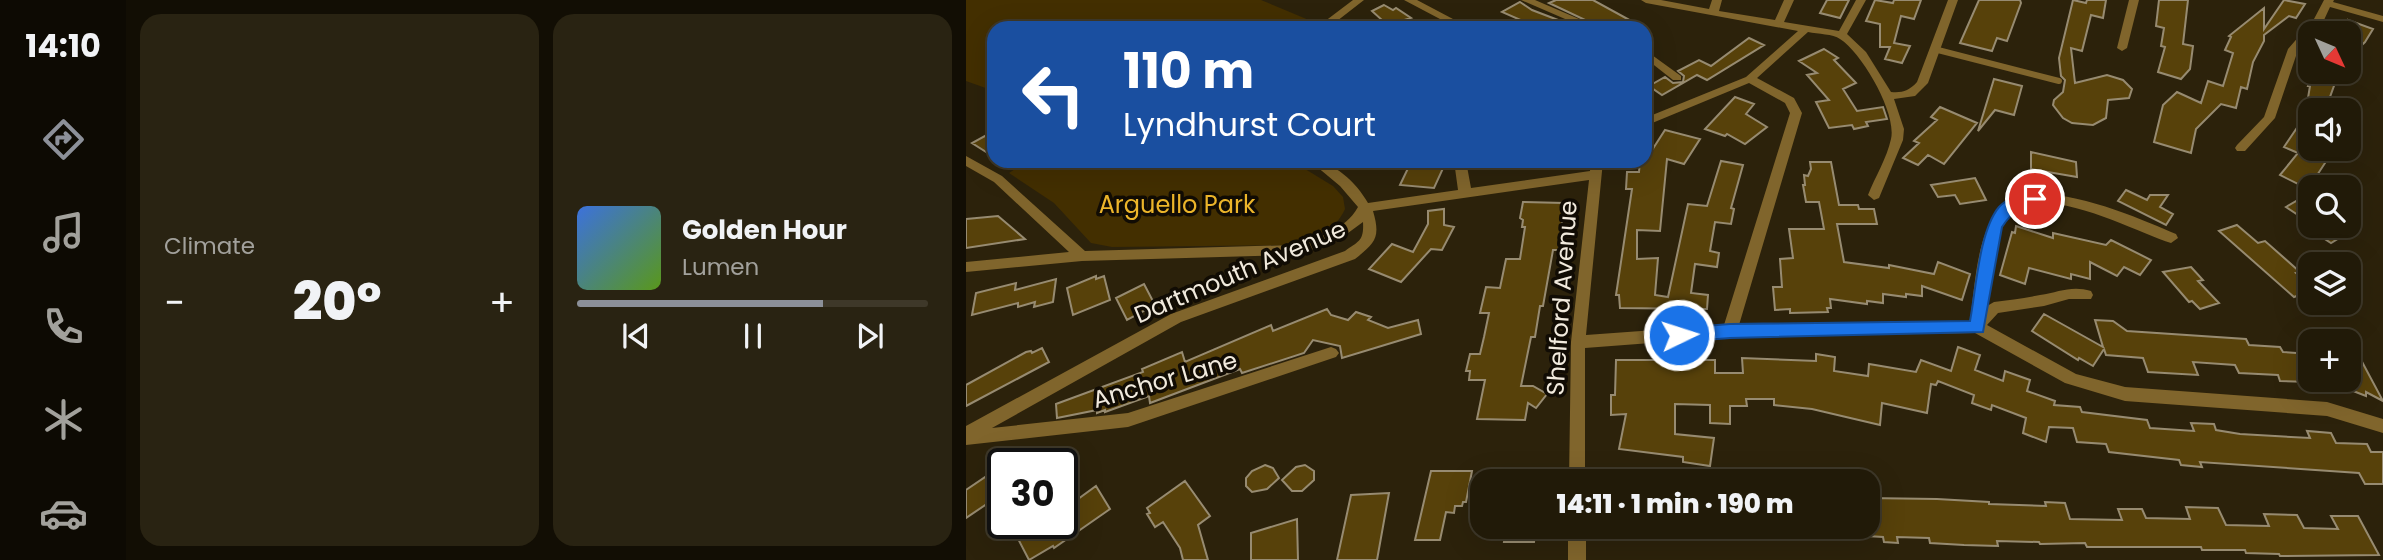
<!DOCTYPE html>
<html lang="en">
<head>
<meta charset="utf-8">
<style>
  body { margin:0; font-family:Poppins,sans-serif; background:#292312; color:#f1f3f6; height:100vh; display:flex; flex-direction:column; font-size:26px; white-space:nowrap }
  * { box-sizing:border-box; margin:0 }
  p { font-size:23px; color:#a2a19c }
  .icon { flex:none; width:38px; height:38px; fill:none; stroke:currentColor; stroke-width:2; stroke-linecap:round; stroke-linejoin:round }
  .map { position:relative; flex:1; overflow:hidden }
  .details { display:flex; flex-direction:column; gap:14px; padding:14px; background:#120e04; width:840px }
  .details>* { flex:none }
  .hud { position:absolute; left:21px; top:21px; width:665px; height:147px; border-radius:21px; box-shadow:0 7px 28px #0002,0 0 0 2px #3e3829; background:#1a4fa0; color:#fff; overflow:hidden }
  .needle { width:46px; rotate:134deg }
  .fabs { position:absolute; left:1332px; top:21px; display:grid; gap:14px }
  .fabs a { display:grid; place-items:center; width:63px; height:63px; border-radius:14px; background:#211a08; box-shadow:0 7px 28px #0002,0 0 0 2px #3e3829; font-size:35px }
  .speed { position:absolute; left:21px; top:448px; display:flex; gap:14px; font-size:35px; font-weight:700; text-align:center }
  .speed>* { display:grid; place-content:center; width:91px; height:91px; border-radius:50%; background:#211a08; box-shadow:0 7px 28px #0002,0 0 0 2px #3e3829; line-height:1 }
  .speed .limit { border:4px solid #111; border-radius:10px; background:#fff; color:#111 }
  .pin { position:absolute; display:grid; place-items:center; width:60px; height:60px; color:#fff; margin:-30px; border:4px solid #fff; border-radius:50%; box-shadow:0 2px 7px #0007 }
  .me { position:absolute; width:77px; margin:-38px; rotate:86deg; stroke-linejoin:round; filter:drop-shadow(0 0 5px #0008) }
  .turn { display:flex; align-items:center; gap:24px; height:147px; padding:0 21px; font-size:32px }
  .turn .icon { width:91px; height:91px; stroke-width:2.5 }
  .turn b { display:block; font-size:49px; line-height:60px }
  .big { font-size:52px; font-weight:800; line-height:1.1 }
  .details .widget { flex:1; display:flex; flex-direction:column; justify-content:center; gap:10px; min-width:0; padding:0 24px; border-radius:21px; background:#292312 }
  .song { display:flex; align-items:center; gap:21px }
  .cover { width:84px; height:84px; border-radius:10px; background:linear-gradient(135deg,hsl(220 70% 55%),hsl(90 70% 35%)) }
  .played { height:7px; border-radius:4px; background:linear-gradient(90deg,#8c9099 70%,#3e3829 70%) }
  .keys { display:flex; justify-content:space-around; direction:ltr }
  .heat { display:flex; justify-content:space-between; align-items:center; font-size:38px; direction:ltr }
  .details .tiles { flex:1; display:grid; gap:14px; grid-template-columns:repeat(2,1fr) }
  .trip { position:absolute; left:504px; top:469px; width:410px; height:70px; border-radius:21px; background:#211a08; box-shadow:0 7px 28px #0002,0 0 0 2px #3e3829; font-weight:800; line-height:70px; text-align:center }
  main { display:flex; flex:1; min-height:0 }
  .tabs { display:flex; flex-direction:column; width:126px; justify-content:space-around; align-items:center; background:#0d0a03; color:#a2a19c }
  .tabs .icon { width:49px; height:49px }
  .tabs .selected { color:#8c9099 }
  .tabs b { font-size:32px; color:#f1f3f6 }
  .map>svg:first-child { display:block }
  .green { fill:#432f00 }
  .building { fill:#57410a; stroke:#978b71; stroke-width:2 }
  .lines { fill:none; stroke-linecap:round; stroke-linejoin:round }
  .lane { stroke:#80652c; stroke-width:6 }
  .street { fill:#80652c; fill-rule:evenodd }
  .route { fill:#1a73e8; stroke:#114b97; stroke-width:2 }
  .labels { text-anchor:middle; stroke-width:7; stroke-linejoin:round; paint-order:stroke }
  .park-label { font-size:24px; fill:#ecb52a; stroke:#110c04 }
  .street-label { font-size:24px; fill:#f1eadd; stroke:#110c04 }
</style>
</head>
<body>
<main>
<nav class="tabs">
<b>14:10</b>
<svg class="icon selected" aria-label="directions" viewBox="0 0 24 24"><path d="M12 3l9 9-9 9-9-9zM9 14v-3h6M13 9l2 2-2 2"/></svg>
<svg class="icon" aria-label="music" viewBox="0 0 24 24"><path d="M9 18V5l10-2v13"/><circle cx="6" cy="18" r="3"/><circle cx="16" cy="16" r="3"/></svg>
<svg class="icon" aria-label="phone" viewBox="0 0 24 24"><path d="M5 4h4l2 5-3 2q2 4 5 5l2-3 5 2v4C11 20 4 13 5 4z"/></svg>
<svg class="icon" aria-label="climate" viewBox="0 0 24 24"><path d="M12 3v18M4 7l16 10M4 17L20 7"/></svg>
<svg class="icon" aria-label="car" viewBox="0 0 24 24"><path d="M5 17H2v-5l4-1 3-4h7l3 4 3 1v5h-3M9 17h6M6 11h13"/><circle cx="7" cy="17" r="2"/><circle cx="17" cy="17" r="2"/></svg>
</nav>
<section class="details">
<div class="tiles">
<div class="widget"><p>Climate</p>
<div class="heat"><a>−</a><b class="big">20°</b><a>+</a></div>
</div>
<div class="widget">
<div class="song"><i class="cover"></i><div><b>Golden Hour</b><p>Lumen</p></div></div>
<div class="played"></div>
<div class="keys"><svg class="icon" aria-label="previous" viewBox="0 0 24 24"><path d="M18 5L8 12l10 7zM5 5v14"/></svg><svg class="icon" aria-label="pause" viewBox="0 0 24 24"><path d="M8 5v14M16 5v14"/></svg><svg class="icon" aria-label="next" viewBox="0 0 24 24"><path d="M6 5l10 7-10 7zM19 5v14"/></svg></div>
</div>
</div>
</section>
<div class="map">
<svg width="1417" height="560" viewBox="0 0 1417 560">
  <rect width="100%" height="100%" fill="#2c220b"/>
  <path class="green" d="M 0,0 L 295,0 L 350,23 L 344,28 L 28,28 L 28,91 L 0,81 Z
    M 62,161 L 326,161 L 367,186 L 377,197 L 379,209 C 368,234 342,240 318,245 L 146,247 L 125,243 L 88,203 L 43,173 Z"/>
  <path class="building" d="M 590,0 L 627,0 L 678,28 L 636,28 L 583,3 Z
    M 861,0 L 883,0 L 874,18 L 854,13 Z
    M 909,0 L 927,3 L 928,0 L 955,0 L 948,19 L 935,16 L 928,43 L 944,46 L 936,63 L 919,59 L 924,47 L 914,47 L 914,24 L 900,21 Z
    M 1013,0 L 1054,0 L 1055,3 L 1041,41 L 1031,38 L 1026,51 L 994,43 Z
    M 1107,0 L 1120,3 L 1121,0 L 1140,0 L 1137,18 L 1125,15 L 1116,51 L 1105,48 L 1109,83 L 1141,75 L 1157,80 L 1166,89 L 1163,98 L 1142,100 L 1140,118 L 1127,125 L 1106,123 L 1097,118 L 1087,105 L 1088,100 L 1097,92 L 1099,80 L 1095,76 L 1093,58 Z
    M 1193,0 L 1222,0 L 1217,44 L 1227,46 L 1224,69 L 1215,79 L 1192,72 L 1199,47 L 1195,46 L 1198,28 L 1190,26 Z
    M 1318,0 L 1339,4 L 1330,18 L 1323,16 L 1298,35 L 1298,41 L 1287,62 L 1281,89 L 1275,87 L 1270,108 L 1255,104 L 1230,129 L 1225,153 L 1188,142 L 1197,105 L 1211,92 L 1235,103 L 1242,81 L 1257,86 L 1267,53 L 1259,50 L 1265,37 L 1263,36 L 1298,8 L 1298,29 Z
    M 554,2 L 566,10 L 613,28 L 573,28 L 536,12 Z
    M 418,5 L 427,10 L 430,8 L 445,18 L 425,24 L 417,21 L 406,11 Z
    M 1382,20 L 1407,29 L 1399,42 L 1382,58 Z
    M 783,38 L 798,45 L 741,80 L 731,75 L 696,95 L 683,86 L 699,77 L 707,83 L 717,82 L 718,76 L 712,71 L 733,60 L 745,66 Z
    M 858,49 L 872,58 L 868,60 L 890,83 L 877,89 L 891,111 L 917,107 L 921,119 L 900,122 L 902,126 L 888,129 L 886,125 L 863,128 L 850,102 L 863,100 L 841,75 L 851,73 L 833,61 Z
    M 1347,72 L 1373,72 L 1364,97 L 1367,98 L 1365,110 L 1344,110 L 1344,152 L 1361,160 L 1342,189 L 1314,175 L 1332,153 L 1318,147 L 1343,110 L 1340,110 L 1344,86 L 1342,86 Z
    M 1028,79 L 1056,86 L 1048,115 L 1029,110 L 1012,131 Z
    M 769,97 L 788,104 L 780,114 L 801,127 L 779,144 L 761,134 L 759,136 L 739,129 Z
    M 974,107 L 1011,123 L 978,164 L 962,155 L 952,165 L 937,158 L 953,143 L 948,141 L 971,120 L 965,117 Z
    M 699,130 L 734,139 L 718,164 L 701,159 L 694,231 L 671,230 L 671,259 L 692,258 L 689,295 L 702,297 L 722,204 L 741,206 L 755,161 L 777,165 L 765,208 L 768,209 L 765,224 L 749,222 L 744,251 L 753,253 L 751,267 L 729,264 L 725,293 L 742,295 L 741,309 L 654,308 L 653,295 L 650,295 L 666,189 L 660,189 L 661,172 L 673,172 L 674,161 L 679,161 Z
    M 28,131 L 28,157 L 6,143 Z
    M 1065,152 L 1110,162 L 1111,177 L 1065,169 Z
    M 445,162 L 479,164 L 468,188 L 434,185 Z
    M 844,162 L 865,162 L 873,205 L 892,205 L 893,209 L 908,209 L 911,224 L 871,224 L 878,262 L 923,268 L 923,265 L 968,274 L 972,262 L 1004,274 L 996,300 L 956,286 L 956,296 L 940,294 L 940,297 L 917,294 L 917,303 L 901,301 L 901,304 L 864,299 L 865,308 L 861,308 L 862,312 L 824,313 L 824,309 L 809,310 L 807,287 L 816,287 L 814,259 L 827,258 L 823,229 L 858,229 L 853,202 L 840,202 L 837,185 L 839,185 L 838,175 L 842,176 L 845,169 Z
    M 1009,178 L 1020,200 L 994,204 L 989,195 L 972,197 L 965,185 Z
    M 1160,190 L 1181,200 L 1184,195 L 1202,195 L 1194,207 L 1207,214 L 1200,225 L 1152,201 Z
    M 1344,193 L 1344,223 L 1320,207 Z
    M 557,202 L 598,203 L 593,250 L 587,250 L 577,306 L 574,306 L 569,337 L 565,337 L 555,386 L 567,386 L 581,394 L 570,408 L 562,403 L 559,420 L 511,419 L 519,380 L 503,380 L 504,371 L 500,371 L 504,354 L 514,354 L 518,337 L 523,313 L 514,313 L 520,287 L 534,288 L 540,259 L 554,259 L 559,227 L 556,227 L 557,220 L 554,218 Z
    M 478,209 L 478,225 L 488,227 L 476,250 L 465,249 L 435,282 L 403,269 L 426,244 L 447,252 L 462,224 L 462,211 Z
    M 32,216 L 59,239 L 0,248 L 0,219 Z
    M 1271,225 L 1292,243 L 1299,241 L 1334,272 L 1330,273 L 1344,285 L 1344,291 L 1328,297 L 1253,231 Z
    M 1050,226 L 1087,238 L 1087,233 L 1140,245 L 1145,240 L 1185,260 L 1174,275 L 1158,267 L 1151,276 L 1124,262 L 1124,279 L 1105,274 L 1105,279 L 1063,268 L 1059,284 L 1034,275 L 1046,232 L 1049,233 Z
    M 1339,226 L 1373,226 L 1383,232 L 1365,243 Z
    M 1225,267 L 1237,280 L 1232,281 L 1253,303 L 1234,309 L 1226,301 L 1223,302 L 1197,272 Z
    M 130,276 L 130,279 L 138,276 L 144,300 L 107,315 L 101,288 Z
    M 90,279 L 87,302 L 68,307 L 69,302 L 52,307 L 52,303 L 6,315 L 10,293 L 50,283 L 49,290 Z
    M 178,284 L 189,305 L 161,320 L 150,298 Z
    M 361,309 L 365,315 L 382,320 L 390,312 L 405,317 L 402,320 L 422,328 L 452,320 L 455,334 L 376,358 L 374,346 L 347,340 L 338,353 L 276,373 L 274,369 L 184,403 L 183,396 L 139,412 L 139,410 L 131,413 L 131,410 L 91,418 L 90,404 L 177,372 L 176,369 L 216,352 L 219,362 L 305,325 L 307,331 Z
    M 1078,314 L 1137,347 L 1129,320 L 1147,321 L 1161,331 L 1280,339 L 1283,345 L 1314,347 L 1317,352 L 1344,354 L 1344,382 L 1314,381 L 1312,375 L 1273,373 L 1269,365 L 1227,362 L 1232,375 L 1182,372 L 1177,358 L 1140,355 L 1138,349 L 1127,366 L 1113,358 L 1112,360 L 1066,331 Z
    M 992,347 L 1014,355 L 1009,370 L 1037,381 L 1039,371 L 1064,380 L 1061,391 L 1089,401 L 1088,405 L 1114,407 L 1116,412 L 1181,420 L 1184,428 L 1228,431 L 1225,423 L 1248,424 L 1250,430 L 1274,434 L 1344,438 L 1341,431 L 1365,433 L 1370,443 L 1401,444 L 1405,452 L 1417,452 L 1417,484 L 1399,484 L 1393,473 L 1234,462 L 1236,467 L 1215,465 L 1213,460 L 1143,452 L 1140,444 L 1111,442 L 1107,428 L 1083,427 L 1080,442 L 1057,433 L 1060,418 L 1026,405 L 1025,410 L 1006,403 L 1008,395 L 972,381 L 970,385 L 965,384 L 961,413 L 916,403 L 914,425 L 846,409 L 808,405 L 808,399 L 780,399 L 781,406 L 764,406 L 764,424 L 744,423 L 744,405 L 709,404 L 709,434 L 748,438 L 744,466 L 717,462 L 717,457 L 653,449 L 660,414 L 645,415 L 645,395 L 649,395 L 650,360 L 749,360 L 749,373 L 777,373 L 776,358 L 850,361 L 850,354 L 869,357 L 868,371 L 902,376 L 903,364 L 950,372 L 955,360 L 985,371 Z
    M 76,348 L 83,362 L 0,406 L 0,385 L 60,352 L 65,351 L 66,353 Z
    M 1382,357 L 1394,358 L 1417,401 L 1400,392 L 1400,396 L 1382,389 Z
    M 37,465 L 37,493 L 0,518 L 0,490 Z
    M 299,465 L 307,468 L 313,478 L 301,489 L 286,492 L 280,486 L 280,478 L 286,471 Z
    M 339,465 L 348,471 L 348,480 L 336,491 L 326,491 L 316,480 L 330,467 Z
    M 465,471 L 506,471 L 500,502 L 497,502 L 496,506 L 489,506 L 488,513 L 480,512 L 474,540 L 449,540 Z
    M 219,481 L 244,516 L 232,525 L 242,560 L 217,560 L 214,548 L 197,522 L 189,527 L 181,514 L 184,513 L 181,508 Z
    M 130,486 L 144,509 L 88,548 L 87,546 L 63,560 L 49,533 L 63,523 L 96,523 L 96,494 L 106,488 L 112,499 Z
    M 423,493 L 411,560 L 371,560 L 385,495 Z
    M 901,498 L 971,499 L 1023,502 L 1023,504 L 1080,506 L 1079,502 L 1099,503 L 1104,519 L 1156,520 L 1152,509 L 1176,509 L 1180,518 L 1224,519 L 1220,507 L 1252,508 L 1260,525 L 1303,526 L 1298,514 L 1331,515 L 1338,528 L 1372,529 L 1365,516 L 1392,516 L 1413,555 L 1314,556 L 1313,554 L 1280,553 L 1279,550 L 1236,550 L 1235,547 L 1121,547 L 1119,543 L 1074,544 L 1073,542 L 1031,541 L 1032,546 L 998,545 L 964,543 L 963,538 L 931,537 L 932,543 L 918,542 L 917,537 L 901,536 Z
    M 331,519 L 332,560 L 285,560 L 285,533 Z
    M 541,527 L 570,527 L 568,542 L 538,542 Z
    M 727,527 L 774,527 L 775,540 L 727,540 Z"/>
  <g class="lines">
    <path class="lane" d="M 968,49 L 1093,81"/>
    <path class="street" d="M 387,0 L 398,0 L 362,28 L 350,28 Z
      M 438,0 L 451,0 L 504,28 L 491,28 Z
      M 555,0 L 569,0 L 634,28 L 620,28 Z
      M 675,0 L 695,0 L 743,9 L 746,0 L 756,0 L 753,11 L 809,20 L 818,0 L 828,0 L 818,22 L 873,31 L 890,0 L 900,0 L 881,34 L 900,52 L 925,92 C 936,93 943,91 951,82 L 982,0 L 992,0 L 962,83 L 949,96 L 928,99 L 938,129 L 937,140 L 913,198 L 908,200 L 902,195 C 909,177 921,158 925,139 C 931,113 896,53 874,39 C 867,34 852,34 842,32 L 791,78 L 828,98 L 836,113 L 773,325 L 1004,321 C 1009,286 1010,240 1031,211 C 1062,168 1172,218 1210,234 L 1212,238 L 1205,243 C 1169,232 1072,178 1041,216 C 1026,235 1023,283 1021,306 L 1028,302 C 1043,300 1059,298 1074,295 C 1093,292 1106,285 1125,291 L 1127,295 L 1125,299 L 1103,299 L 1078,306 L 1032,313 L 1021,325 L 1110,374 L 1159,387 L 1361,402 L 1417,419 L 1417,433 L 1361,416 L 1159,401 L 1099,383 L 1009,333 L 764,337 L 619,348 L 619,481 L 603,481 L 605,342 L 623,180 L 407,211 C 415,238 409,243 389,259 L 215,322 L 26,428 L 162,413 L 365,347 L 370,349 L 373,353 L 370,357 L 162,427 L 0,445 L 0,426 L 205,314 L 379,251 C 393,241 398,241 397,222 L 367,244 L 326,255 L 116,261 L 0,272 L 0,262 L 103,252 L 28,182 L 0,166 L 0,156 L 36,176 L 119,251 L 326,245 C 350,238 379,231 392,207 L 374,186 L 344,161 C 368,161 390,182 402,203 L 492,190 L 488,161 L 500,161 L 505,188 L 624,171 L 625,161 L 637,161 L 620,335 L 758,325 L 824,113 L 819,103 L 783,83 L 679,126 L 679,118 L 780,77 L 832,31 L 680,3 Z
      M 1163,0 L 1173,0 L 1161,48 L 1156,51 L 1151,48 Z
      M 1358,0 L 1368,0 L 1367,2 L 1417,16 L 1417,22 L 1364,7 L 1358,20 L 1347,33 L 1344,33 L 1344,36 L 1332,50 L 1309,118 L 1279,151 L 1271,151 L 1269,148 L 1271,145 L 1298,117 L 1322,49 L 1348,19 Z
      M 679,50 L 715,76 L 715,80 L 707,80 L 679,58 Z
      M 602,527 L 620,527 L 620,560 L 602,560 Z"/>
  </g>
  <path class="route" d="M 1069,193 L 1076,199 L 1074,202 C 1055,207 1047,210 1036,227 L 1017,332 L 764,338 L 713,342 L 708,339 L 705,335 L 708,330 L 713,328 L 764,324 L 1004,321 C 1010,290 1013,231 1033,207 C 1042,197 1056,195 1069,193 Z"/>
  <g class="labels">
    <g class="park-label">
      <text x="211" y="213">Arguello Park</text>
    </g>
    <g class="street-label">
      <text transform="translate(274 272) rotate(-23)" y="8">Dartmouth Avenue</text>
      <text transform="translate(596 298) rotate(-86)" y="8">Shelford Avenue</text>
      <text transform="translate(199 380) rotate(-16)" y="8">Anchor Lane</text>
    </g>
  </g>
</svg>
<div class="fabs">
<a><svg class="needle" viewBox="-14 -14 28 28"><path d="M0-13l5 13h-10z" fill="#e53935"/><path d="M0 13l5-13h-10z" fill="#a2a19c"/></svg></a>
<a><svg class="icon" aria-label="sound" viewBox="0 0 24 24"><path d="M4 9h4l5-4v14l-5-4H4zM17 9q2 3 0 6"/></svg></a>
<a><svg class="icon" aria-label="search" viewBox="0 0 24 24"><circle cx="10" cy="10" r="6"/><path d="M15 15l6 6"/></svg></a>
<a><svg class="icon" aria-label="layers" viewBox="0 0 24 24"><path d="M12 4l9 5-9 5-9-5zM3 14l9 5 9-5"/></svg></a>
<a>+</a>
</div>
<div class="speed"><div class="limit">30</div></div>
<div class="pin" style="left:1069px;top:199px;background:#d93025"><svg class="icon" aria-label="arrive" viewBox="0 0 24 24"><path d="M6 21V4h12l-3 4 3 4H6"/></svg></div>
<svg class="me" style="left:713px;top:335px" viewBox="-20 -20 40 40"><circle r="17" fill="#1a73e8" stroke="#fff" stroke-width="3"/><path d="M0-11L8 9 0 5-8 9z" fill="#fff"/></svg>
<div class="trip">14:11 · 1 min · 190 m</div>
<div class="hud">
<div class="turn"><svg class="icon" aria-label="left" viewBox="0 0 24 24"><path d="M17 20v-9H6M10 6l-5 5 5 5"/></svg><div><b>110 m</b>Lyndhurst Court</div></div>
</div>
</div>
</main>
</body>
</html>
